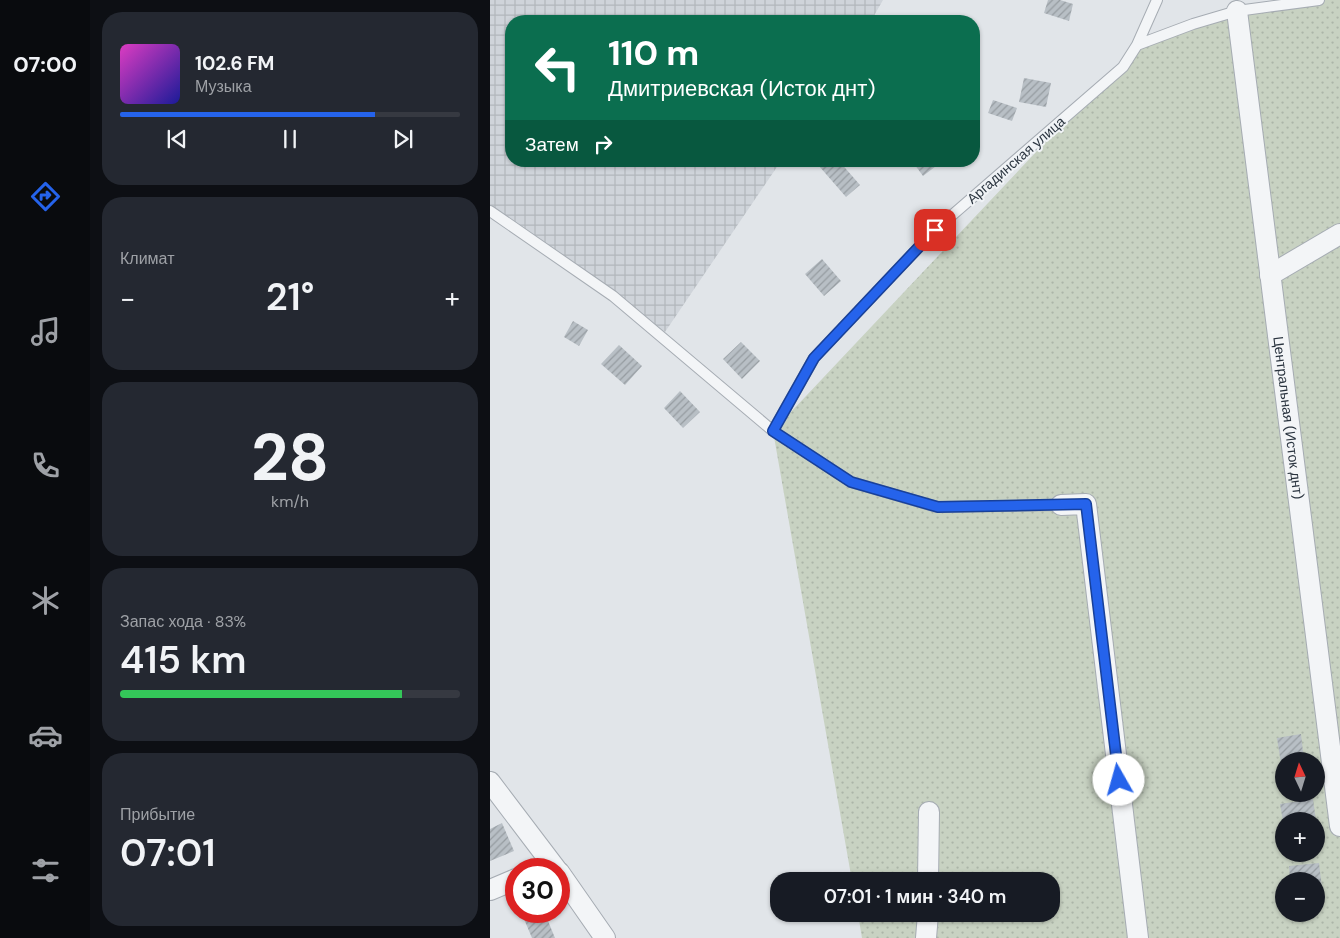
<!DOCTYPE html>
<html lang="ru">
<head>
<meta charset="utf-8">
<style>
  body { margin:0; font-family:"DM Sans",sans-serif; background:#242831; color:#f1f3f6; height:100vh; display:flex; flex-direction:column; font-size:19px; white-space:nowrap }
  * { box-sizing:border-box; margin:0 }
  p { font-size:16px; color:#9ea1a6 }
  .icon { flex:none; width:28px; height:28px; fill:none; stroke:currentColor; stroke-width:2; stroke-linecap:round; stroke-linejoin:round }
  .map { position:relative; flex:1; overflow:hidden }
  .side { display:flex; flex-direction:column; gap:12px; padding:12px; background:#0d0f14; width:400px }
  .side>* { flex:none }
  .hud { position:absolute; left:15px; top:15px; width:475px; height:152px; border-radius:20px; box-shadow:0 1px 4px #0004; background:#0b6e4f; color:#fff; overflow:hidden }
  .needle { width:32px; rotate:356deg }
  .buttons { position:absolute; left:785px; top:752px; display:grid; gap:10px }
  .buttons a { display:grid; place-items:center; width:50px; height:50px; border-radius:50%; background:#171b24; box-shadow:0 1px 4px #0004; font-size:25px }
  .speed { position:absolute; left:15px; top:858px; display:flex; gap:10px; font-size:25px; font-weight:700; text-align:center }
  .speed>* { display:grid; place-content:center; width:65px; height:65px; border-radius:50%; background:#171b24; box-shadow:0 1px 4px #0004; line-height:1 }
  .speed .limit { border:8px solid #d22; background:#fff; color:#111 }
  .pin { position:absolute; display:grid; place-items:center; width:42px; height:42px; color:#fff; margin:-21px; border-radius:10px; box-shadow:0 2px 8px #0006 }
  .me { position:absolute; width:55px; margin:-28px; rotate:353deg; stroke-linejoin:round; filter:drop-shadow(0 0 4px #0008) }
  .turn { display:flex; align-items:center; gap:18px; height:105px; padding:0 20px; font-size:22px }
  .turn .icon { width:65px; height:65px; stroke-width:2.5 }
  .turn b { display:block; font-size:35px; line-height:42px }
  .then { display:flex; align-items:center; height:48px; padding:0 20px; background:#0003; gap:10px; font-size:19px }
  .big { font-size:38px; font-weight:600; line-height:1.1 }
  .side .tile { flex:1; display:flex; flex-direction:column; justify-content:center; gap:8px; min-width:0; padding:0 18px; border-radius:20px; background:#242831 }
  .side .dial { align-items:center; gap:0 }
  .dial b { font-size:65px; line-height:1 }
  .song { display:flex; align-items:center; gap:15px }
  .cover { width:60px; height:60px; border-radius:8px; background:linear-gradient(135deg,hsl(310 70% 55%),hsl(240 70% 35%)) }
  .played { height:5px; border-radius:2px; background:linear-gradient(90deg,#2563eb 75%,#363941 75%) }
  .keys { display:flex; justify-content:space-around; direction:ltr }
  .heat { display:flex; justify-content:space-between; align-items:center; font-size:28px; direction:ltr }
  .charge { height:8px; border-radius:4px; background:linear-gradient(90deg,#34c759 83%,#363941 0) }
  .trip { position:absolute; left:280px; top:872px; width:290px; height:50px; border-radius:20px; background:#171b24; box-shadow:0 1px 4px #0004; font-weight:600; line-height:50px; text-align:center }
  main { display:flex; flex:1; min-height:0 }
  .tab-bar { display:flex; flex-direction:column; width:90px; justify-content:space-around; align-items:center; background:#090b0e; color:#9ea1a6 }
  .tab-bar .icon { width:35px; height:35px }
  .tab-bar .active { color:#2563eb }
  .tab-bar b { font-size:22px; color:#f1f3f6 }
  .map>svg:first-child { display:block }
  .industrial { fill:url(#industrial-grid) }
  .garden { fill:url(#garden-dots); fill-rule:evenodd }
  .building { fill:url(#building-hatch) }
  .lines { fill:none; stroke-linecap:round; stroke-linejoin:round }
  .lane-casing { stroke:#a6acb3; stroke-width:12 }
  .street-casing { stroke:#a6acb3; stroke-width:22 }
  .lane { stroke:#f3f5f7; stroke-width:10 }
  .street { stroke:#f3f5f7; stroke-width:20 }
  .route-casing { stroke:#184099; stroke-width:12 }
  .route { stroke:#2563eb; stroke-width:9 }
  .labels { text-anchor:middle; stroke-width:4; stroke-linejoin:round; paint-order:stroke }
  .street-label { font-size:14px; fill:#2a343f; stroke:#f0f3f6 }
</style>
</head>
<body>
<main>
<nav class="tab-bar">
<b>07:00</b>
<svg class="icon active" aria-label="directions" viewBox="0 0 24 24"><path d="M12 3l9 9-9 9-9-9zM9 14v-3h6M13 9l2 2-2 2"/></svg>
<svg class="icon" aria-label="music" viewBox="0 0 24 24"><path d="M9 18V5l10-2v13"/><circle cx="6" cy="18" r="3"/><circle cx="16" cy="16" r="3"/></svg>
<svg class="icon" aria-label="phone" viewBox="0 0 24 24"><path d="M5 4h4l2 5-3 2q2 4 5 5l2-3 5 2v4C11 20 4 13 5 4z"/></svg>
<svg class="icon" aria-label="climate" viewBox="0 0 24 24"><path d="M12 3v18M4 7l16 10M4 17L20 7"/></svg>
<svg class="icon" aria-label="car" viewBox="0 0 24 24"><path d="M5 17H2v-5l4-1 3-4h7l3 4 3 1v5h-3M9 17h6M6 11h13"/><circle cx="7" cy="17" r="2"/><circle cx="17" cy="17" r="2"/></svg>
<svg class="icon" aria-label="filters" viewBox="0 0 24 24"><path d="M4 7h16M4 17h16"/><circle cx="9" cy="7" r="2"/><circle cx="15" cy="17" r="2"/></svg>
</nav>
<section class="side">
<div class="tile">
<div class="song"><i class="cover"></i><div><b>102.6 FM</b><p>Музыка</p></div></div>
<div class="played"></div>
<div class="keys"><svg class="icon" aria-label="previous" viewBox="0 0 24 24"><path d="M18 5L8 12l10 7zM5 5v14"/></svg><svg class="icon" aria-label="pause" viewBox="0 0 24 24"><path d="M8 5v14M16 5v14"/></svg><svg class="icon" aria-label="next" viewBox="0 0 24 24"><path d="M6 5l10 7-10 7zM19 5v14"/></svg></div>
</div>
<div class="tile"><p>Климат</p>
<div class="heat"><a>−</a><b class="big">21°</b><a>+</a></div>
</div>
<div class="tile dial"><b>28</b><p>km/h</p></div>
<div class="tile"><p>Запас хода · 83%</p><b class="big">415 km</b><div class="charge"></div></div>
<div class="tile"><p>Прибытие</p><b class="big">07:01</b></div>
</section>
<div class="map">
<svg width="850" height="938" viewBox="0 0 850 938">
  <defs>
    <pattern id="industrial-grid" width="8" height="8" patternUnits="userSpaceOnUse" patternTransform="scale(1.25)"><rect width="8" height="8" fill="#cfd4da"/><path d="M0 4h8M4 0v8" fill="none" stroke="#b2b7bc"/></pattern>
    <pattern id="garden-dots" width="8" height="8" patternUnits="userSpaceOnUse" patternTransform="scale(1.25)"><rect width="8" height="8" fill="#c8d2c2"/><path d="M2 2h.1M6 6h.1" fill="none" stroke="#acb5a8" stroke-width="1.8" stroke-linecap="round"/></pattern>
    <pattern id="building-hatch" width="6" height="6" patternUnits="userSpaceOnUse" patternTransform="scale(1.25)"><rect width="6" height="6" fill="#b8bfc5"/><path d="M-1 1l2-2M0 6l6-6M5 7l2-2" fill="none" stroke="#969ca1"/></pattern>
  </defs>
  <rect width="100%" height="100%" fill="#e1e5e9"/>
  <path class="industrial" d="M 0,0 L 393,0 L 381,21 L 21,21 L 21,161 L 291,161 L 175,332 L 0,211 Z"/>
  <path class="garden" d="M 827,0 L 850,0 L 850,938 L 372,938 L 368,914 L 561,914 L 561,881 L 362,881 L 283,431 L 647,45 L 747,11 ZM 794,761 L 826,761 L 826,794 L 794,794 ZM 794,821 L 826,821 L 826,854 L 794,854 ZM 794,881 L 826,881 L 826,914 L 794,914 Z"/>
  <path class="building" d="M 558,0 L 570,0 L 583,4 L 579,21 L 554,13 Z
    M 534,78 L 561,83 L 556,107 L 529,102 Z
    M 503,100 L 527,108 L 522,121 L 498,113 Z
    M 334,161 L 349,161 L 370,185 L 356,197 L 329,166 Z
    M 422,161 L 448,161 L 450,163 L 433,176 Z
    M 332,259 L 351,281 L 334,296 L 315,274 Z
    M 83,321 L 98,330 L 89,346 L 74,337 Z
    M 251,342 L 270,361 L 252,379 L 233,359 Z
    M 129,345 L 152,366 L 135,385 L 111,364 Z
    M 190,391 L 210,412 L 193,428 L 174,408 Z
    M 811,734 L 814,761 L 794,761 L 794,764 L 791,764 L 787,738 Z
    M 823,799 L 826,821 L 793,821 L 790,804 Z
    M 12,823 L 24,851 L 0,861 L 0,829 Z
    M 829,863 L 832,888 L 826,889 L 826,881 L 800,881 L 799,866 Z
    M 54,911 L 65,938 L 42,938 L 34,919 Z"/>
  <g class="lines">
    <g class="lane-casing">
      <path id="lane" d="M 647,45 L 703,24 L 747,11 L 829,0
        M 0,211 L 123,296 L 283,431 L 361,482 L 447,507 L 571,505
        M 283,431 L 324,358 L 445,230 L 633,67 L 647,45 L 667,0"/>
    </g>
    <g class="street-casing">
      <g id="street">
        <path id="s1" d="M 747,11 L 850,826"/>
        <path d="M 780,275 L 850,234"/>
        <path d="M 571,505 L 596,504 L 648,938"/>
        <path d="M 0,782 L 66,869"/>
        <path d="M 69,872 L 115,938"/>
        <path d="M 438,881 L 439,812"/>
        <path d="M 0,890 L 26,879"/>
        <path d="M 436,938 L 438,914"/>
      </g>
    </g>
    <use href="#lane" class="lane"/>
    <use href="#street" class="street"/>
  </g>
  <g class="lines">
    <g class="route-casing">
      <path id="route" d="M 445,230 L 324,358 L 283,431 L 361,482 L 448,507 L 596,504 L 629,780"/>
    </g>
    <use href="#route" class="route"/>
  </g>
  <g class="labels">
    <g class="street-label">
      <text transform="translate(526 160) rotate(-41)" y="5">Аргадинская улица</text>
      <text dy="5" stroke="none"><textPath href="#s1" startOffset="410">Центральная (Исток днт)</textPath></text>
    </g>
  </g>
</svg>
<div class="buttons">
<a><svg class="needle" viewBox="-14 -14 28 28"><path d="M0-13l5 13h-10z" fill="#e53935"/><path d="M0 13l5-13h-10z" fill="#9ea1a6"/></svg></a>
<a>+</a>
<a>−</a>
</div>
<div class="speed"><div class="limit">30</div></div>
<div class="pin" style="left:445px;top:230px;background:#d93025"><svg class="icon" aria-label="arrive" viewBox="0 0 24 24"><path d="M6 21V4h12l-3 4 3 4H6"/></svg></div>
<svg class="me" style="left:629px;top:780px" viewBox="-20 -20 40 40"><circle r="19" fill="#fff"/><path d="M0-13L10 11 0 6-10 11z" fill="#2563eb"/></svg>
<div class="trip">07:01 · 1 мин · 340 m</div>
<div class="hud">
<div class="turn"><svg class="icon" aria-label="left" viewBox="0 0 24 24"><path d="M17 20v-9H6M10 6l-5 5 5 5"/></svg><div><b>110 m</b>Дмитриевская (Исток днт)</div></div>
<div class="then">Затем<svg class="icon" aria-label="right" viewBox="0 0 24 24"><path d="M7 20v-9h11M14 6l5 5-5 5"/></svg></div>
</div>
</div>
</main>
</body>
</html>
